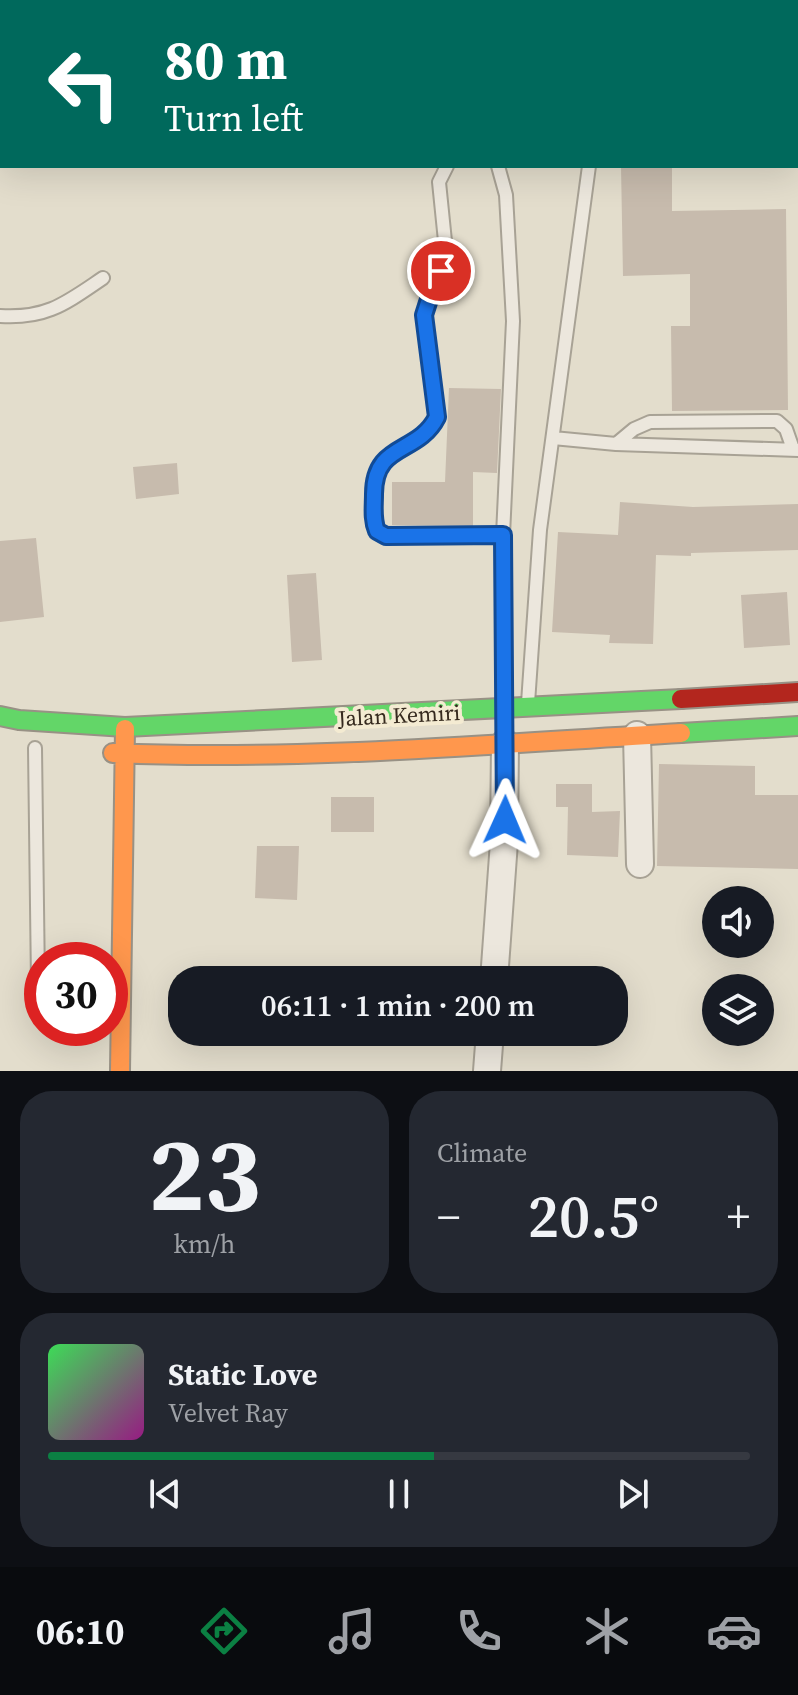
<!DOCTYPE html>
<html lang="en">
<head>
<meta charset="utf-8">
<style>
  body { margin:0; font-family:"Source Serif 4",serif; background:#242831; color:#f1f3f6; height:100vh; display:flex; flex-direction:column; font-size:30px; white-space:nowrap }
  * { box-sizing:border-box; margin:0 }
  p { font-size:26px; color:#9ea1a6 }
  .icon { flex:none; width:44px; height:44px; fill:none; stroke:currentColor; stroke-width:2; stroke-linecap:round; stroke-linejoin:round }
  .map { position:relative; height:1071px; overflow:hidden }
  .drawer { display:flex; flex-direction:column; gap:20px; padding:20px; background:#0d0f14; flex:1 }
  .drawer>* { flex:none }
  .guide { position:absolute; left:0px; top:0px; width:798px; height:168px; box-shadow:0 8px 32px #0002; background:#00695c; color:#fff; overflow:hidden }
  .controls { position:absolute; left:702px; top:886px; display:grid; gap:16px }
  .controls a { display:grid; place-items:center; width:72px; height:72px; border-radius:50%; background:#171b24; box-shadow:0 8px 32px #0002; font-size:40px }
  .speed { position:absolute; left:24px; top:942px; display:flex; gap:16px; font-size:40px; font-weight:700; text-align:center }
  .speed>* { display:grid; place-content:center; width:104px; height:104px; border-radius:50%; background:#171b24; box-shadow:0 8px 32px #0002; line-height:1 }
  .speed .limit { border:12px solid #d22; background:#fff; color:#111 }
  .pin { position:absolute; display:grid; place-items:center; width:68px; height:68px; color:#fff; margin:-34px; border:4px solid #fff; border-radius:50%; box-shadow:0 2px 8px #0007 }
  .me { position:absolute; width:88px; margin:-44px; rotate:1deg; stroke-linejoin:round; filter:drop-shadow(0 0 6px #0008) }
  .turn { display:flex; align-items:center; gap:28px; height:168px; padding:0 32px; font-size:36px }
  .turn .icon { width:104px; height:104px; stroke-width:2.5 }
  .turn b { display:block; font-size:56px; line-height:68px }
  .big { font-size:60px; font-weight:600; line-height:1.1 }
  .drawer .card { flex:1; display:flex; flex-direction:column; justify-content:center; gap:12px; min-width:0; padding:0 28px; border-radius:32px; background:#242831 }
  .drawer .dial { align-items:center; gap:0 }
  .dial b { font-size:104px; line-height:1 }
  .song { display:flex; align-items:center; gap:24px }
  .cover { width:96px; height:96px; border-radius:12px; background:linear-gradient(135deg,hsl(130 70% 55%),hsl(310 70% 35%)) }
  .played { height:8px; border-radius:4px; background:linear-gradient(90deg,#0b8043 55%,#363941 55%) }
  .keys { display:flex; justify-content:space-around; direction:ltr }
  .heat { display:flex; justify-content:space-between; align-items:center; font-size:44px; direction:ltr }
  .drawer .tiles { flex:1; display:grid; gap:20px; grid-template-columns:1fr 1fr }
  .card:last-child { grid-column:span 2 }
  .trip { position:absolute; left:168px; top:966px; width:460px; height:80px; border-radius:32px; background:#171b24; box-shadow:0 8px 32px #0002; font-weight:600; line-height:80px; text-align:center }
  .menu { display:flex; height:128px; justify-content:space-around; align-items:center; background:#090b0e; color:#9ea1a6 }
  .menu .icon { width:56px; height:56px }
  .menu .active { color:#0b8043 }
  .menu b { font-size:36px; color:#f1f3f6 }
  .map>svg:first-child { display:block }
  .building { fill:#c7bbad }
  .lines { fill:none; stroke-linecap:round; stroke-linejoin:round }
  .lane-casing { stroke:#a8a295; stroke-width:16 }
  .street-casing { stroke:#a8a295; stroke-width:30 }
  .fast-casing { stroke:#989185; stroke-width:22 }
  .slow-casing { stroke:#989185; stroke-width:22 }
  .jam-casing { stroke:#989185; stroke-width:22 }
  .lane { stroke:#ece7dd; stroke-width:12 }
  .street { stroke:#ece7dd; stroke-width:26 }
  .fast { stroke:#63d668; stroke-width:18 }
  .slow { stroke:#ff974d; stroke-width:18 }
  .jam { stroke:#b3261e; stroke-width:18 }
  .route-casing { stroke:#114b97; stroke-width:20 }
  .route { stroke:#1a73e8; stroke-width:14 }
  .labels { text-anchor:middle; stroke-width:8; stroke-linejoin:round; paint-order:stroke }
  .street-label { font-size:22px; fill:#362a1e; stroke:#f4ebd2 }
</style>
</head>
<body>
<div class="map">
<svg width="798" height="1071" viewBox="0 0 798 1071">
  <rect width="100%" height="100%" fill="#e3ddcc"/>
  <path class="building" d="M 621,166 L 672,166 L 672,211 L 786,209 L 788,410 L 672,411 L 671,326 L 690,326 L 690,274 L 623,276 Z
    M 449,388 L 501,389 L 497,473 L 473,472 L 473,526 L 392,525 L 392,482 L 445,482 Z
    M 177,463 L 179,494 L 136,499 L 133,467 Z
    M 620,502 L 693,507 L 798,504 L 798,550 L 691,553 L 691,556 L 656,555 L 653,644 L 609,643 L 610,635 L 552,632 L 558,532 L 618,535 Z
    M 36,538 L 44,617 L 0,622 L 0,541 Z
    M 316,573 L 322,660 L 292,662 L 287,575 Z
    M 787,592 L 790,645 L 744,648 L 741,595 Z
    M 659,764 L 755,766 L 755,795 L 798,795 L 798,869 L 657,866 Z
    M 556,784 L 592,784 L 592,812 L 620,811 L 618,857 L 567,855 L 568,807 L 556,807 Z
    M 331,797 L 374,797 L 374,832 L 331,832 Z
    M 257,846 L 299,846 L 297,900 L 255,898 Z"/>
  <g class="lines">
    <g class="lane-casing">
      <path id="lane" d="M 612,2 L 612,0
        M 796,80 L 798,80
        M 447,166 L 439,182 L 446,251 L 441,271 L 431,293 L 424,315 L 437,417 C 418,455 374,441 374,494 C 374,507 372,519 377,531 L 386,536 L 503,535
        M 498,166 L 506,195 L 513,321 L 503,535 L 505,703
        M 0,316 C 47,319 66,303 103,278
        M 553,438 L 616,444 L 798,450
        M 616,444 L 634,429 L 650,422 L 777,421 L 786,429 L 793,449
        M 528,703 L 540,530 L 589,166
        M 35,748 L 38,983"/>
    </g>
    <g class="street-casing">
      <path id="street" d="M 637,735 L 640,864
        M 494,980 L 504,842 L 505,743
        M 487,1071 L 490,1032"/>
    </g>
    <g class="fast-casing">
      <path id="fast" d="M 0,716 L 19,720 L 125,727 L 681,699
        M 681,733 L 798,726"/>
    </g>
    <g class="slow-casing">
      <path id="slow" d="M 113,753 C 302,761 492,744 681,733
        M 120,1071 L 125,729"/>
    </g>
    <g class="jam-casing">
      <path id="jam" d="M 681,699 L 798,692"/>
    </g>
    <use href="#lane" class="lane"/>
    <use href="#street" class="street"/>
    <use href="#fast" class="fast"/>
    <use href="#slow" class="slow"/>
    <use href="#jam" class="jam"/>
  </g>
  <g class="lines">
    <g class="route-casing">
      <path id="route" d="M 441,271 L 431,293 L 424,315 L 437,417 C 418,455 374,442 374,494 C 374,507 372,519 377,531 L 386,536 L 503,535 L 505,820"/>
    </g>
    <use href="#route" class="route"/>
  </g>
  <g class="labels">
    <g class="street-label">
      <text transform="translate(399 715) rotate(-3)" y="8">Jalan Kemiri</text>
    </g>
  </g>
</svg>
<div class="controls">
<a><svg class="icon" aria-label="sound" viewBox="0 0 24 24"><path d="M4 9h4l5-4v14l-5-4H4zM17 9q2 3 0 6"/></svg></a>
<a><svg class="icon" aria-label="layers" viewBox="0 0 24 24"><path d="M12 4l9 5-9 5-9-5zM3 14l9 5 9-5"/></svg></a>
</div>
<div class="speed"><div class="limit">30</div></div>
<div class="pin" style="left:441px;top:271px;background:#d93025"><svg class="icon" aria-label="arrive" viewBox="0 0 24 24"><path d="M6 21V4h12l-3 4 3 4H6"/></svg></div>
<svg class="me" style="left:505px;top:820px" viewBox="-20 -20 40 40"><path d="M0-17L14 15 0 8-14 15z" fill="#1a73e8" stroke="#fff" stroke-width="4"/></svg>
<div class="trip">06:11 · 1 min · 200 m</div>
<div class="guide">
<div class="turn"><svg class="icon" aria-label="left" viewBox="0 0 24 24"><path d="M17 20v-9H6M10 6l-5 5 5 5"/></svg><div><b>80 m</b>Turn left</div></div>
</div>
</div>
<section class="drawer">
<div class="tiles">
<div class="card dial"><b>23</b><p>km/h</p></div>
<div class="card"><p>Climate</p>
<div class="heat"><a>−</a><b class="big">20.5°</b><a>+</a></div>
</div>
<div class="card">
<div class="song"><i class="cover"></i><div><b>Static Love</b><p>Velvet Ray</p></div></div>
<div class="played"></div>
<div class="keys"><svg class="icon" aria-label="previous" viewBox="0 0 24 24"><path d="M18 5L8 12l10 7zM5 5v14"/></svg><svg class="icon" aria-label="pause" viewBox="0 0 24 24"><path d="M8 5v14M16 5v14"/></svg><svg class="icon" aria-label="next" viewBox="0 0 24 24"><path d="M6 5l10 7-10 7zM19 5v14"/></svg></div>
</div>
</div>
</section>
<nav class="menu">
<b>06:10</b>
<svg class="icon active" aria-label="directions" viewBox="0 0 24 24"><path d="M12 3l9 9-9 9-9-9zM9 14v-3h6M13 9l2 2-2 2"/></svg>
<svg class="icon" aria-label="music" viewBox="0 0 24 24"><path d="M9 18V5l10-2v13"/><circle cx="6" cy="18" r="3"/><circle cx="16" cy="16" r="3"/></svg>
<svg class="icon" aria-label="phone" viewBox="0 0 24 24"><path d="M5 4h4l2 5-3 2q2 4 5 5l2-3 5 2v4C11 20 4 13 5 4z"/></svg>
<svg class="icon" aria-label="climate" viewBox="0 0 24 24"><path d="M12 3v18M4 7l16 10M4 17L20 7"/></svg>
<svg class="icon" aria-label="car" viewBox="0 0 24 24"><path d="M5 17H2v-5l4-1 3-4h7l3 4 3 1v5h-3M9 17h6M6 11h13"/><circle cx="7" cy="17" r="2"/><circle cx="17" cy="17" r="2"/></svg>
</nav>
</body>
</html>
